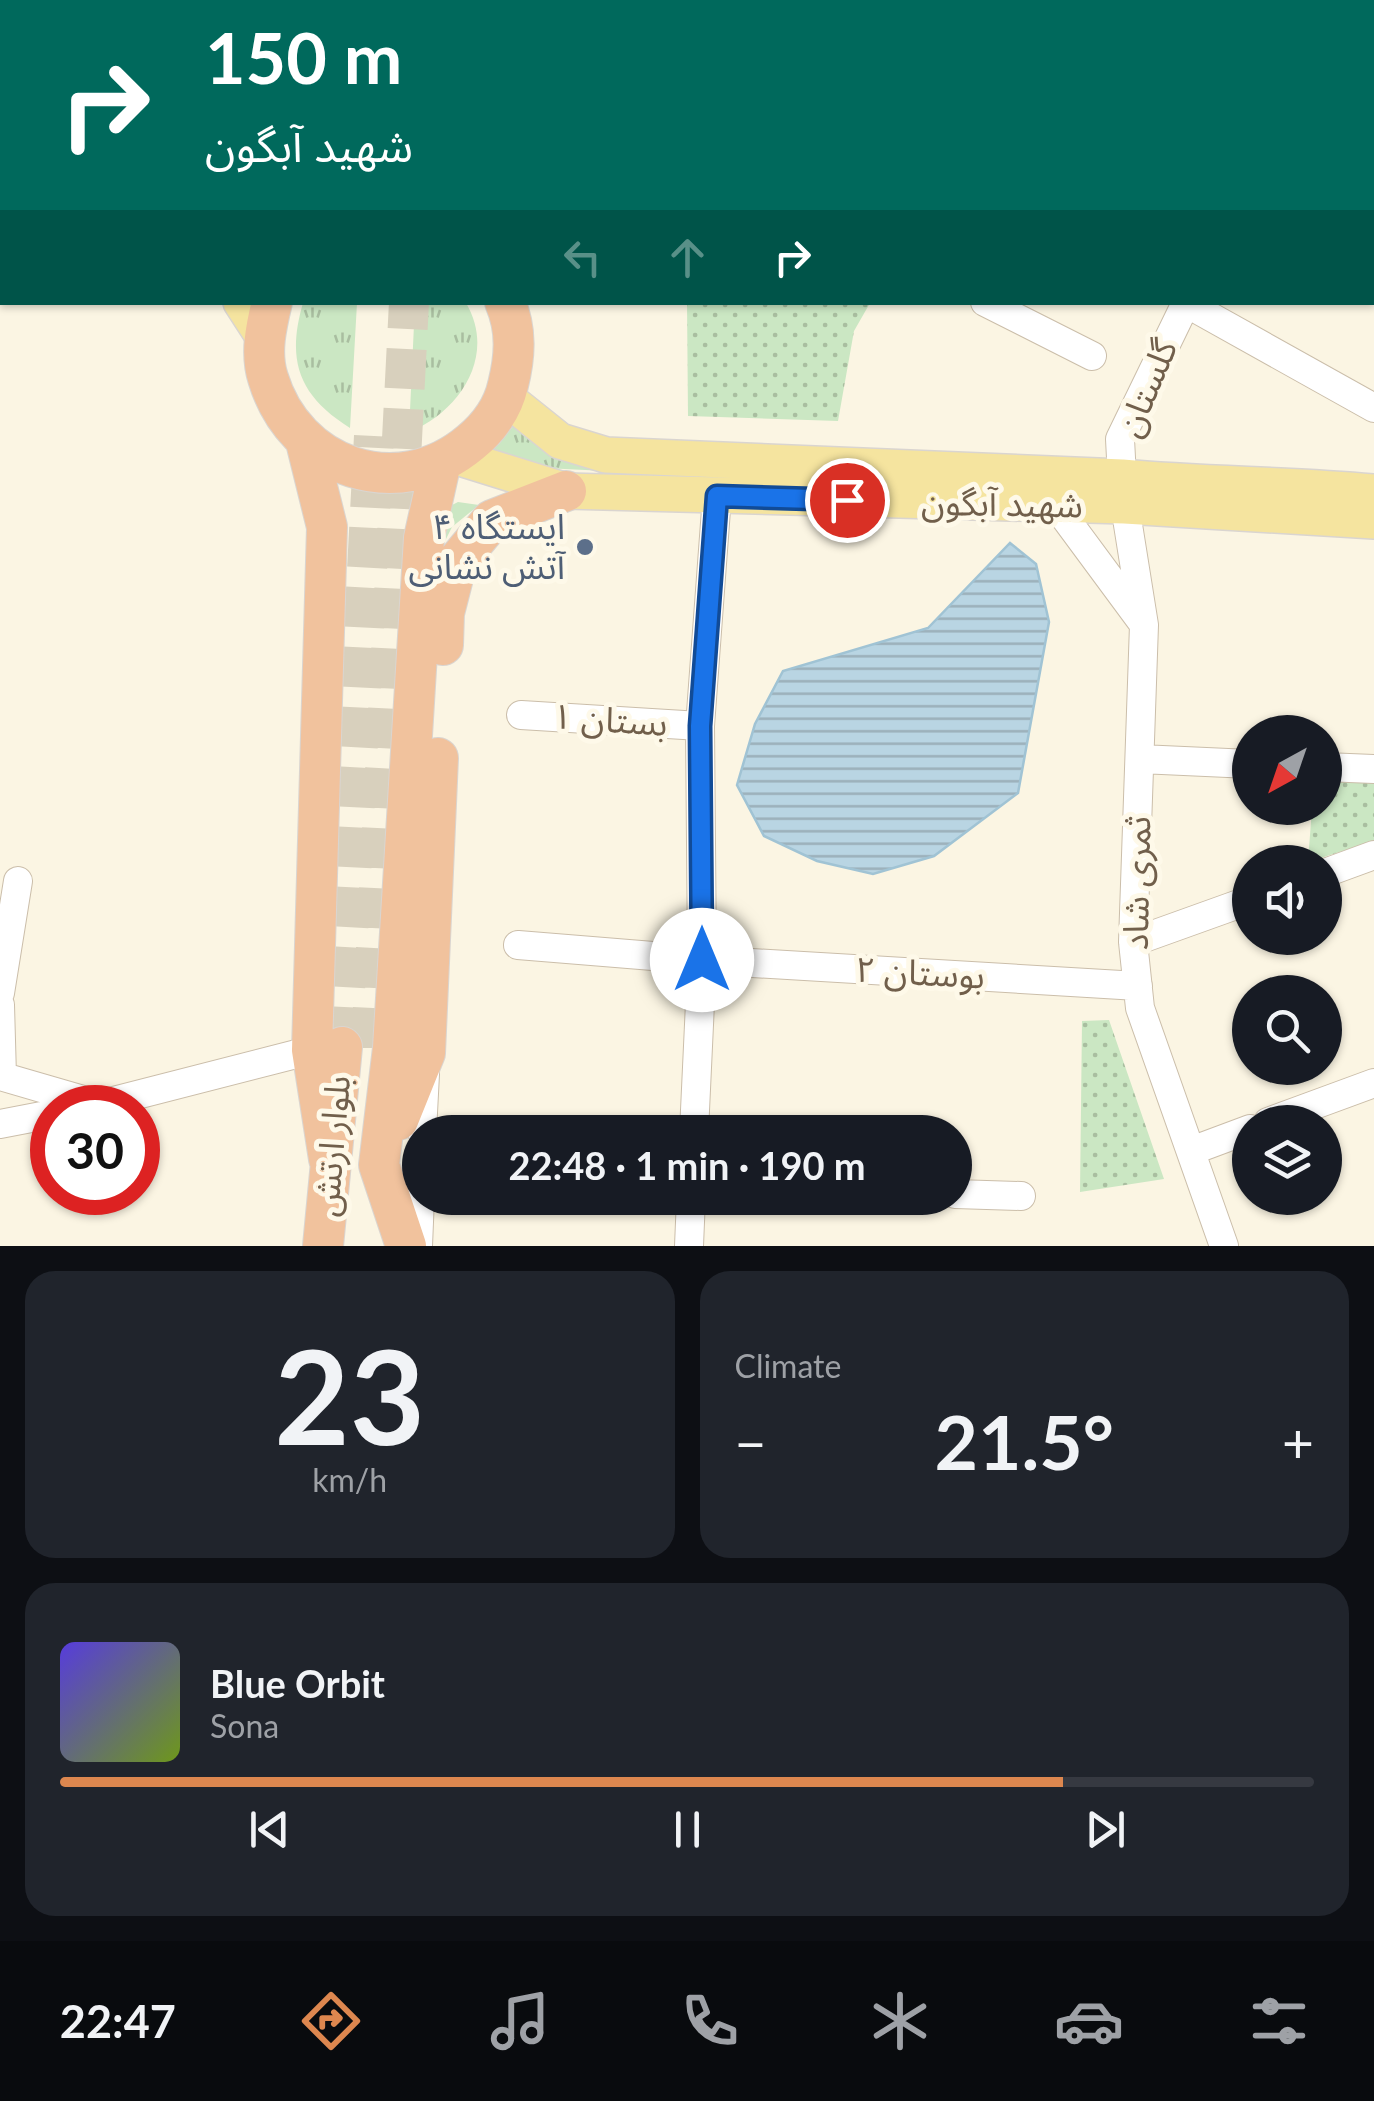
<!DOCTYPE html>
<html lang="en">
<head>
<meta charset="utf-8">
<style>
  body { margin:0; font-family:Lato,"Noto Sans Arabic",sans-serif; background:#20242c; color:#f1f3f6; height:100vh; display:flex; flex-direction:column; font-size:38px; white-space:nowrap }
  * { box-sizing:border-box; margin:0 }
  p { font-size:32px; color:#9ea1a6 }
  .icon { flex:none; width:55px; height:55px; fill:none; stroke:currentColor; stroke-width:2; stroke-linecap:round; stroke-linejoin:round }
  .map { position:relative; height:1246px; overflow:hidden }
  .details { display:flex; flex-direction:column; gap:25px; padding:25px; background:#0d0f14; flex:1 }
  .details>* { flex:none }
  .banner { position:absolute; left:0px; top:0px; width:1375px; height:305px; box-shadow:0 2px 8px #0004; background:#00695c; color:#fff; overflow:hidden }
  .needle { width:65px; rotate:220deg }
  .controls { position:absolute; left:1232px; top:715px; display:grid; gap:20px }
  .controls a { display:grid; place-items:center; width:110px; height:110px; border-radius:50%; background:#171b24; box-shadow:0 2px 8px #0004; font-size:50px }
  .speed { position:absolute; left:30px; top:1085px; display:flex; gap:20px; font-size:50px; font-weight:700; text-align:center }
  .speed>* { display:grid; place-content:center; width:130px; height:130px; border-radius:50%; background:#171b24; box-shadow:0 2px 8px #0004; line-height:1 }
  .speed .limit { border:15px solid #d22; background:#fff; color:#111 }
  .pin { position:absolute; display:grid; place-items:center; width:85px; height:85px; color:#fff; margin:-42px; border:5px solid #fff; border-radius:50%; box-shadow:0 2px 10px #0007 }
  .me { position:absolute; width:110px; margin:-55px; rotate:0deg; stroke-linejoin:round; filter:drop-shadow(0 0 8px #0008) }
  .turn { display:flex; align-items:center; gap:35px; height:210px; padding:0 40px; font-size:45px }
  .turn .icon { width:130px; height:130px; stroke-width:2.5 }
  .turn b { display:block; font-size:70px; line-height:85px }
  .lanes { display:flex; align-items:center; height:95px; padding:0 40px; background:#0003; justify-content:center; gap:50px; direction:ltr }
  .lanes .off { opacity:.35 }
  .big { font-size:75px; font-weight:700; line-height:1.1 }
  .details .widget { flex:1; display:flex; flex-direction:column; justify-content:center; gap:15px; min-width:0; padding:0 35px; border-radius:30px; background:#20242c }
  .details .dial { align-items:center; gap:0 }
  .dial b { font-size:130px; line-height:1 }
  .song { display:flex; align-items:center; gap:30px }
  .cover { width:120px; height:120px; border-radius:15px; background:linear-gradient(135deg,hsl(250 70% 55%),hsl(80 70% 35%)) }
  .played { height:10px; border-radius:5px; background:linear-gradient(90deg,#dd874f 80%,#363941 80%) }
  .keys { display:flex; justify-content:space-around; direction:ltr }
  .heat { display:flex; justify-content:space-between; align-items:center; font-size:55px; direction:ltr }
  .details .tiles { flex:1; display:grid; gap:25px; grid-template-columns:1fr 1fr }
  .widget:last-child { grid-column:span 2 }
  .trip { position:absolute; left:402px; top:1115px; width:570px; height:100px; border-radius:50px; background:#171b24; box-shadow:0 2px 8px #0004; font-weight:700; line-height:100px; text-align:center }
  .menu { display:flex; height:160px; justify-content:space-around; align-items:center; background:#090b0e; color:#9ea1a6 }
  .menu .icon { width:70px; height:70px }
  .menu .active { color:#dd874f }
  .menu b { font-size:45px; color:#f1f3f6 }
  .map>svg:first-child { display:block }
  .grass { fill:url(#grass-tufts) }
  .park { fill:url(#park-dots) }
  .water { fill:url(#water-rules); stroke:#a0c3d4; stroke-width:2.5 }
  .lines { fill:none; stroke-linecap:round; stroke-linejoin:round }
  .highway-tunnel { stroke:#d8d0bd; stroke-width:40; stroke-dasharray:40 20; stroke-linecap:butt }
  .minor-casing { stroke:#cbbeaa; stroke-width:30 }
  .major-casing { stroke:#dad5d0; stroke-width:38 }
  .highway-casing { stroke:#dad5d0; stroke-width:42 }
  .minor { stroke:#fff; stroke-width:28 }
  .major { stroke:#f5e49f; stroke-width:35 }
  .highway { stroke:#f1c29d; stroke-width:40 }
  .route-casing { stroke:#114b97; stroke-width:25 }
  .route { stroke:#1a73e8; stroke-width:18 }
  .service-dot { fill:#5c6f8a; stroke:#fef9e9; stroke-width:4 }
  .labels { text-anchor:middle; stroke-width:10; stroke-linejoin:round; paint-order:stroke }
  .street-label { font-size:35px; fill:#715f4b; stroke:#fef9e9 }
  .service-label { font-size:35px; fill:#4e5e75; stroke:#fef9e9; text-anchor:end }
</style>
</head>
<body>
<div class="map">
<svg width="1374" height="1246" viewBox="0 0 1374 1246">
  <defs>
    <pattern id="grass-tufts" width="24" height="20" patternUnits="userSpaceOnUse" patternTransform="scale(2.5)"><rect width="24" height="20" fill="#cbe7c3"/><path d="M3 7l-1-3M5 7V3M7 7l1-3M15 17l-1-3M17 17v-4M19 17l1-3" fill="none" stroke="#a9bea0"/></pattern>
    <pattern id="park-dots" width="8" height="8" patternUnits="userSpaceOnUse" patternTransform="scale(2.5)"><rect width="8" height="8" fill="#cbe7c3"/><path d="M2 2h.1M6 6h.1" fill="none" stroke="#a9bea0" stroke-width="1.8" stroke-linecap="round"/></pattern>
    <pattern id="water-rules" width="6" height="5" patternUnits="userSpaceOnUse" patternTransform="scale(2.5)"><rect width="6" height="5" fill="#b9d5e3"/><path d="M0 2.5h6" fill="none" stroke="#9bb0ba"/></pattern>
  </defs>
  <rect width="100%" height="100%" fill="#fbf5e3"/>
  <path class="grass" d="M 303,303 L 357,303 L 350,428 C 299,396 286,361 303,303 Z
    M 415,303 L 466,303 C 497,355 460,412 409,432 Z
    M 514,425 L 667,474 L 544,468 L 480,455 L 499,444 Z
    M 458,502 L 479,505 L 452,527 L 439,553 L 446,508 Z"/>
  <path class="park" d="M 687,303 L 870,303 L 854,331 L 838,421 L 688,416 Z
    M 1325,777 L 1374,780 L 1374,841 L 1308,862 L 1312,808 L 1325,808 Z
    M 1109,1020 L 1164,1179 L 1080,1192 L 1082,1021 Z"/>
  <path class="water" d="M 1010,543 L 1036,564 L 1049,622 L 1018,793 L 934,856 L 873,874 L 817,861 L 764,836 L 737,785 L 755,724 L 783,671 L 928,628 Z"/>
  <g class="lines">
    <path class="highway-tunnel" d="M 394,2 L 394,0
      M 423,2 L 423,0
      M 342,1047 L 374,436
      M 371,1048 L 409,302"/>
    <g class="minor-casing">
      <path id="minor" d="M 550,0 L 550,2
        M 713,0 L 719,2
        M 1085,0 L 1090,2
        M 911,2 L 913,0
        M 1334,2 L 1335,0
        M 1372,145 L 1374,145
        M 985,302 L 1092,356
        M 1122,477 L 1120,439 L 1186,303 L 1374,408
        M 1125,506 L 1144,625 L 1133,942 L 1140,1008 L 1224,1246
        M 1057,507 L 1142,622
        M 521,715 L 700,726
        M 1140,759 L 1250,764
        M 1325,767 L 1374,769
        M 1325,873 L 1374,855
        M 1133,942 L 1250,900
        M 518,945 L 702,960 L 1138,986
        M 0,993 L 18,881
        M 0,1005 L 2,1076
        M 0,1076 L 100,1105
        M 86,1108 L 312,1050
        M 1268,1122 L 1374,1083
        M 0,1124 L 52,1114
        M 422,1132 L 425,1074
        M 694,1132 L 702,960 L 700,726 L 717,496
        M 1191,1151 L 1250,1129
        M 955,1194 L 1021,1196
        M 418,1246 L 420,1198
        M 689,1246 L 691,1198"/>
    </g>
    <g class="major-casing">
      <path id="major" d="M 0,223 L 2,223
        M 241,302 L 263,336
        M 505,397 L 560,441 L 606,455 L 1122,477 C 1206,485 1290,484 1374,492
        M 454,456 L 566,491 L 1125,506 L 1374,521"/>
    </g>
    <g class="highway-casing">
      <path id="highway" d="M 357,2 L 358,0
        M 455,2 L 455,0
        M 272,302 C 266,327 260,353 268,378 C 295,468 398,504 471,442 C 488,428 503,408 508,385 C 515,357 517,330 505,302
        M 306,442 L 327,527 L 312,1050 L 329,1159
        M 443,645 L 444,613 L 457,562 L 492,520 L 566,491
        M 398,1120 L 425,1053 L 438,758
        M 323,1246 L 342,1047
        M 406,1246 L 379,1165 L 393,1048 L 424,538 L 441,462"/>
    </g>
    <use href="#minor" class="minor"/>
    <use href="#major" class="major"/>
    <use href="#highway" class="highway"/>
  </g>
  <g class="lines">
    <g class="route-casing">
      <path id="route" d="M 702,960 L 700,726 L 717,496 L 847,500"/>
    </g>
    <use href="#route" class="route"/>
  </g>
  <circle class="service-dot" cx="585" cy="547" r="10"/>
  <g class="labels">
    <g class="street-label">
      <text transform="translate(1147 388) rotate(-67)" y="12">گلستان</text>
      <text transform="translate(1002 504) rotate(1)" y="12">شهید آبگون</text>
      <text transform="translate(610 720) rotate(4)" y="12">بستان ۱</text>
      <text transform="translate(1137 883) rotate(-89)" y="12">ثمری شاد</text>
      <text transform="translate(920 973) rotate(3)" y="12">بوستان ۲</text>
      <text transform="translate(332 1146) rotate(-85)" y="12">بلوار ارتش</text>
    </g>
    <g class="service-label">
      <text x="565" y="539">ایستگاه ۴<tspan x="565" dy="40">آتش نشانی</tspan></text>
    </g>
  </g>
</svg>
<div class="controls">
<a><svg class="needle" viewBox="-14 -14 28 28"><path d="M0-13l5 13h-10z" fill="#e53935"/><path d="M0 13l5-13h-10z" fill="#9ea1a6"/></svg></a>
<a><svg class="icon" aria-label="sound" viewBox="0 0 24 24"><path d="M4 9h4l5-4v14l-5-4H4zM17 9q2 3 0 6"/></svg></a>
<a><svg class="icon" aria-label="search" viewBox="0 0 24 24"><circle cx="10" cy="10" r="6"/><path d="M15 15l6 6"/></svg></a>
<a><svg class="icon" aria-label="layers" viewBox="0 0 24 24"><path d="M12 4l9 5-9 5-9-5zM3 14l9 5 9-5"/></svg></a>
</div>
<div class="speed"><div class="limit">30</div></div>
<div class="pin" style="left:847px;top:500px;background:#d93025"><svg class="icon" aria-label="arrive" viewBox="0 0 24 24"><path d="M6 21V4h12l-3 4 3 4H6"/></svg></div>
<svg class="me" style="left:702px;top:960px" viewBox="-20 -20 40 40"><circle r="19" fill="#fff"/><path d="M0-13L10 11 0 6-10 11z" fill="#1a73e8"/></svg>
<div class="trip">22:48 · 1 min · 190 m</div>
<div class="banner">
<div class="turn"><svg class="icon" aria-label="right" viewBox="0 0 24 24"><path d="M7 20v-9h11M14 6l5 5-5 5"/></svg><div><b>150 m</b>شهید آبگون</div></div>
<div class="lanes"><svg class="icon off" aria-label="left" viewBox="0 0 24 24"><path d="M17 20v-9H6M10 6l-5 5 5 5"/></svg><svg class="icon off" aria-label="ahead" viewBox="0 0 24 24"><path d="M12 20V5M6 11l6-6 6 6"/></svg><svg class="icon" aria-label="right" viewBox="0 0 24 24"><path d="M7 20v-9h11M14 6l5 5-5 5"/></svg></div>
</div>
</div>
<section class="details">
<div class="tiles">
<div class="widget dial"><b>23</b><p>km/h</p></div>
<div class="widget"><p>Climate</p>
<div class="heat"><a>−</a><b class="big">21.5°</b><a>+</a></div>
</div>
<div class="widget">
<div class="song"><i class="cover"></i><div><b>Blue Orbit</b><p>Sona</p></div></div>
<div class="played"></div>
<div class="keys"><svg class="icon" aria-label="previous" viewBox="0 0 24 24"><path d="M18 5L8 12l10 7zM5 5v14"/></svg><svg class="icon" aria-label="pause" viewBox="0 0 24 24"><path d="M8 5v14M16 5v14"/></svg><svg class="icon" aria-label="next" viewBox="0 0 24 24"><path d="M6 5l10 7-10 7zM19 5v14"/></svg></div>
</div>
</div>
</section>
<nav class="menu">
<b>22:47</b>
<svg class="icon active" aria-label="directions" viewBox="0 0 24 24"><path d="M12 3l9 9-9 9-9-9zM9 14v-3h6M13 9l2 2-2 2"/></svg>
<svg class="icon" aria-label="music" viewBox="0 0 24 24"><path d="M9 18V5l10-2v13"/><circle cx="6" cy="18" r="3"/><circle cx="16" cy="16" r="3"/></svg>
<svg class="icon" aria-label="phone" viewBox="0 0 24 24"><path d="M5 4h4l2 5-3 2q2 4 5 5l2-3 5 2v4C11 20 4 13 5 4z"/></svg>
<svg class="icon" aria-label="climate" viewBox="0 0 24 24"><path d="M12 3v18M4 7l16 10M4 17L20 7"/></svg>
<svg class="icon" aria-label="car" viewBox="0 0 24 24"><path d="M5 17H2v-5l4-1 3-4h7l3 4 3 1v5h-3M9 17h6M6 11h13"/><circle cx="7" cy="17" r="2"/><circle cx="17" cy="17" r="2"/></svg>
<svg class="icon" aria-label="filters" viewBox="0 0 24 24"><path d="M4 7h16M4 17h16"/><circle cx="9" cy="7" r="2"/><circle cx="15" cy="17" r="2"/></svg>
</nav>
</body>
</html>
